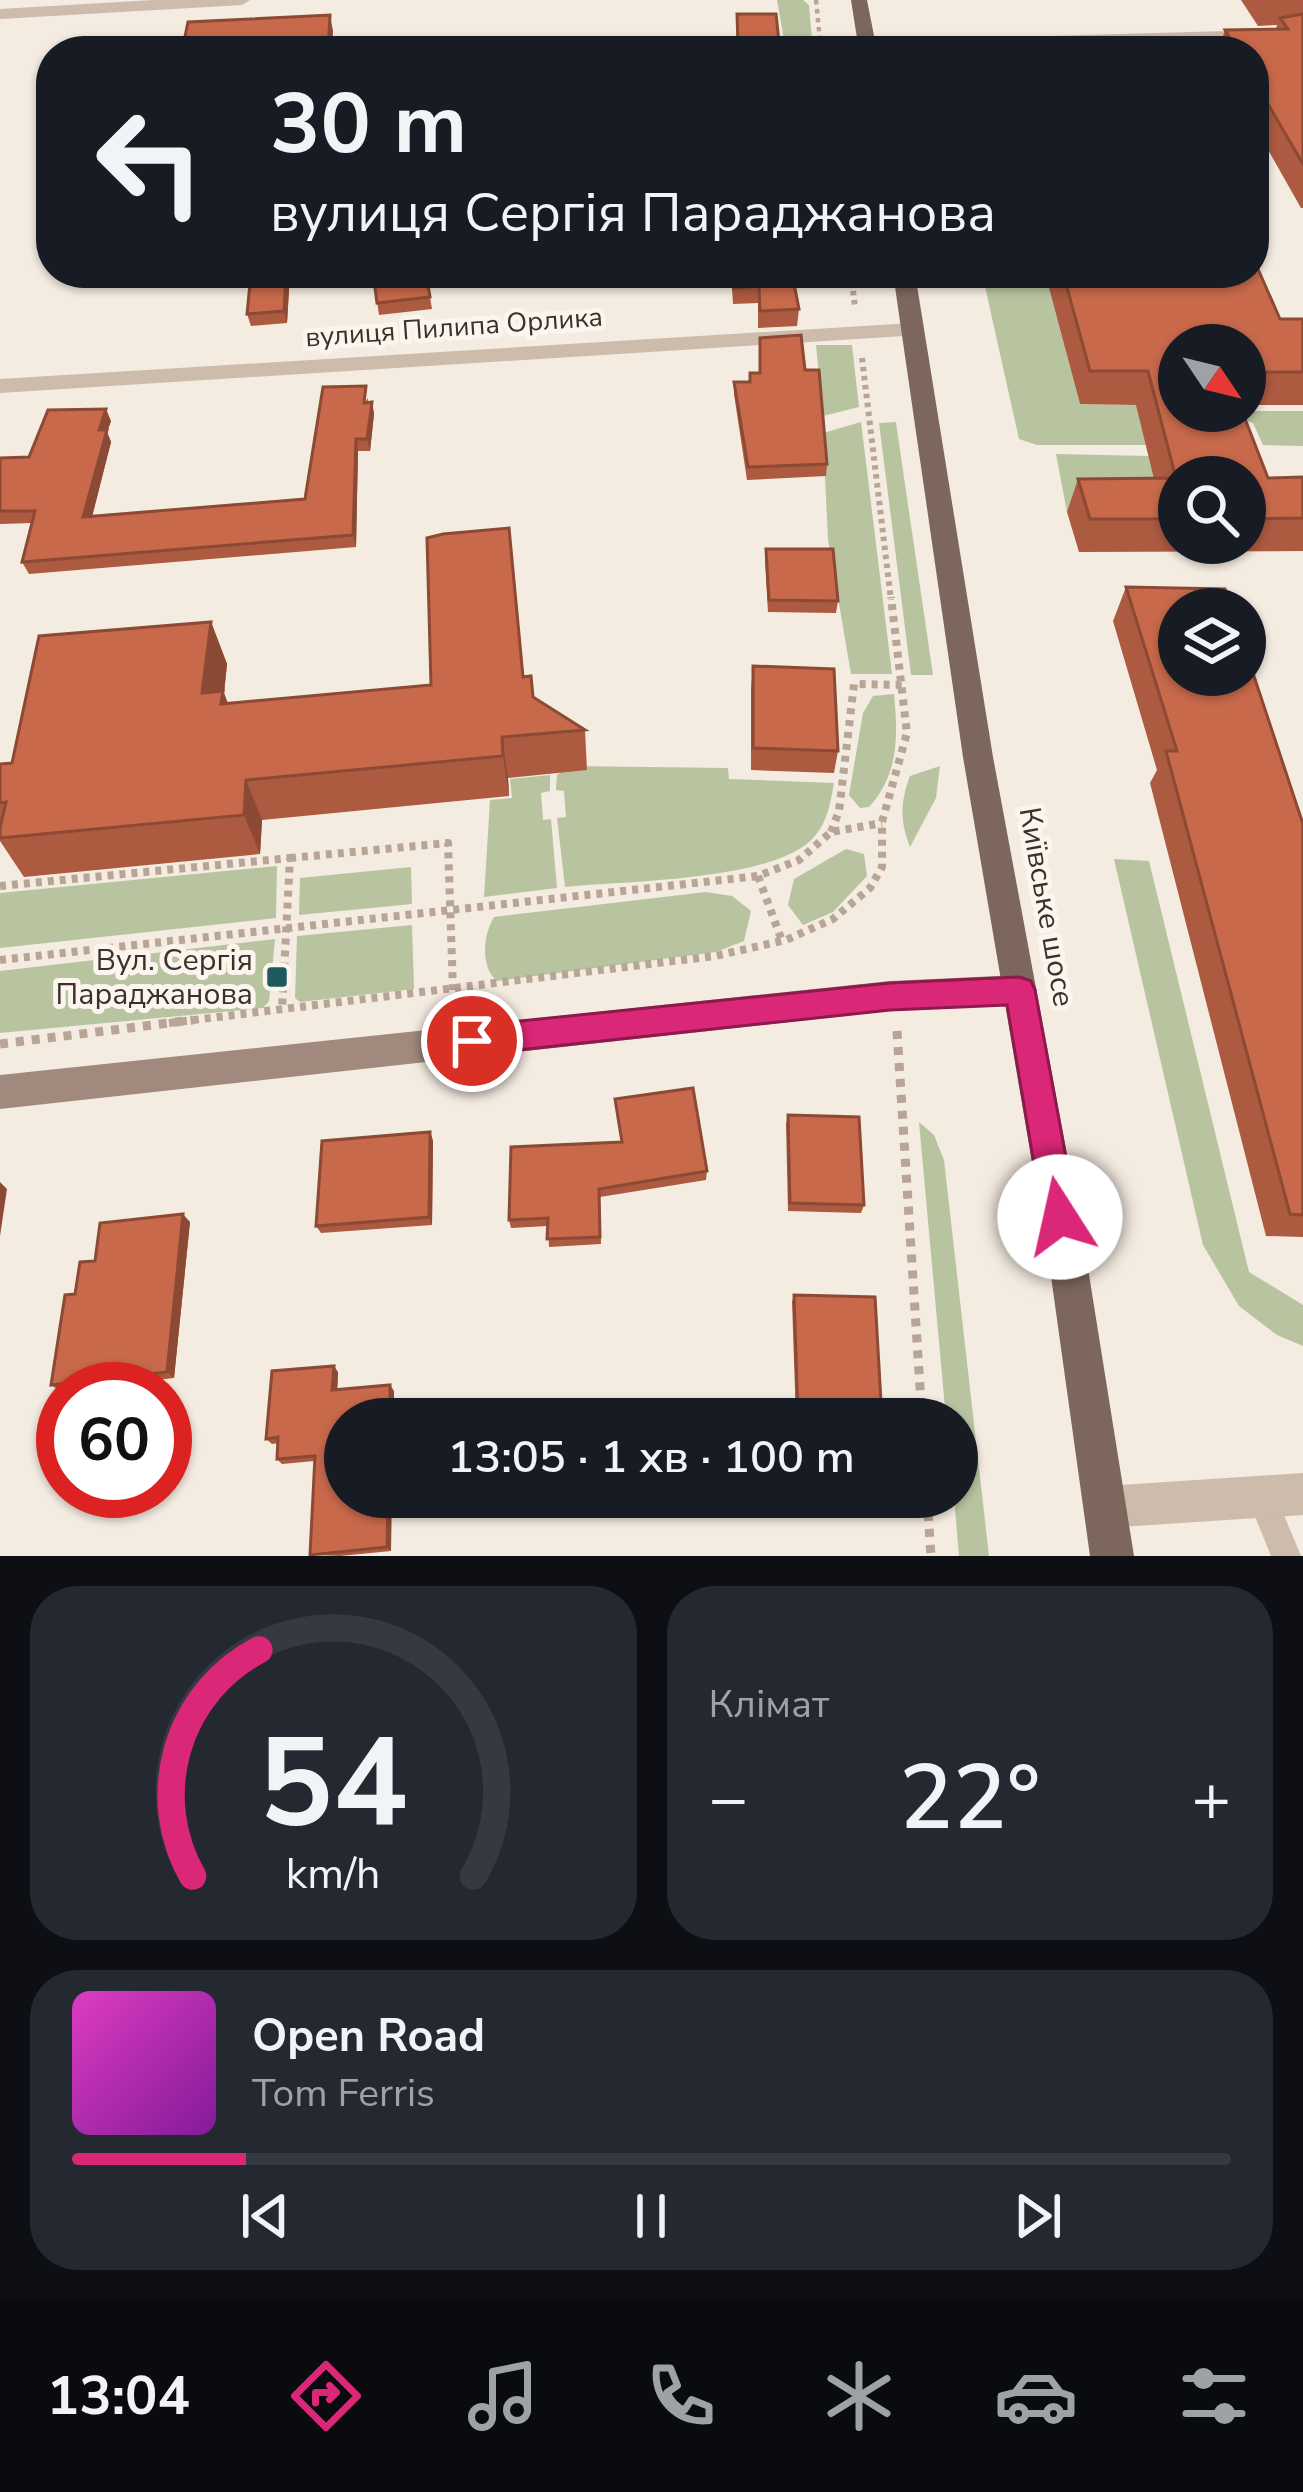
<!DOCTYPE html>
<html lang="uk">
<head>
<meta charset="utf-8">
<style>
  body { margin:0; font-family:"Nunito Sans",sans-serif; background:#242831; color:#f1f3f6; height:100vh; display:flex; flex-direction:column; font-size:45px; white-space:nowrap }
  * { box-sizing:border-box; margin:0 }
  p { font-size:39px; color:#9ea1a6 }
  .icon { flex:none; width:66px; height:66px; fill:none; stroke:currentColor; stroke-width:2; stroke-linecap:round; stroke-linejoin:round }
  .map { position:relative; height:1556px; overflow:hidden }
  .sheet { display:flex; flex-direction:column; gap:30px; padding:30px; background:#0d0f14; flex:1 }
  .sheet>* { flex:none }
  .guide { position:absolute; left:36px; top:36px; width:1233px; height:252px; border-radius:48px; box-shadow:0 3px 9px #0004; background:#171b24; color:#f1f3f6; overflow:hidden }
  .needle { width:78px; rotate:125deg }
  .buttons { position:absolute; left:1158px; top:324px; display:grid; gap:24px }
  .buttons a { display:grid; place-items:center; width:108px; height:108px; border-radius:50%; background:#171b24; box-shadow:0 3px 9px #0004; font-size:60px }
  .speed { position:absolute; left:36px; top:1362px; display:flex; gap:24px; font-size:60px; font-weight:700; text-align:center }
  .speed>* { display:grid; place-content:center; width:156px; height:156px; border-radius:50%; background:#171b24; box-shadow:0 3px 9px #0004; line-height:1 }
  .speed .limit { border:18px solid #d22; background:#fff; color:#111 }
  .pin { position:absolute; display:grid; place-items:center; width:102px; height:102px; color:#fff; margin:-51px; border:6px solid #fff; border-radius:50%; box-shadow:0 3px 12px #0007 }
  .me { position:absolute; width:132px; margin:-66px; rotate:350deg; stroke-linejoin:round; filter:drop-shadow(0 0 9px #0008) }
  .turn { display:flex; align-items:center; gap:42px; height:252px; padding:0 36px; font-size:54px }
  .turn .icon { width:156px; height:156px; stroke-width:2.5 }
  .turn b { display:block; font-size:84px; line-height:102px }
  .big { font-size:90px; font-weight:600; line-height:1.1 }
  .sheet .card { flex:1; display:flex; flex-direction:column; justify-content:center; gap:18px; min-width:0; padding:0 42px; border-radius:48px; background:#242831 }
  .sheet .dial { align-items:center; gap:0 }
  .dial svg { height:312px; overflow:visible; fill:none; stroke:#363941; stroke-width:7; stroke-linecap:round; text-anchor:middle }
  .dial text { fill:#f1f3f6; stroke:none }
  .song { display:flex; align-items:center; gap:36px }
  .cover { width:144px; height:144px; border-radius:18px; background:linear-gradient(135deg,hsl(310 70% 55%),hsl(290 70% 35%)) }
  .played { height:12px; border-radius:6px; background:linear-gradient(90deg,#db2777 15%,#363941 15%) }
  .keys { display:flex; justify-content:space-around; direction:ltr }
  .heat { display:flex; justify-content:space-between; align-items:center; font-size:66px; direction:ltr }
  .sheet .tiles { flex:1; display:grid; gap:30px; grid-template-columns:1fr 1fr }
  .card:last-child { grid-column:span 2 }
  .trip { position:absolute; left:324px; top:1398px; width:654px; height:120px; border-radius:60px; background:#171b24; box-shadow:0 3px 9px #0004; font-weight:600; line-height:120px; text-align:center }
  .dock { display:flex; height:192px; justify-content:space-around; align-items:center; background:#090b0e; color:#9ea1a6 }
  .dock .icon { width:84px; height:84px }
  .dock .active { color:#db2777 }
  .dock b { font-size:54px; color:#f1f3f6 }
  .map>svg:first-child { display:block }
  .green { fill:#b8c4a0 }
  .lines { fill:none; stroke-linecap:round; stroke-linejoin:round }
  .path-far3 { stroke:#b9a596; stroke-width:4.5; stroke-dasharray:4.5 4.5; stroke-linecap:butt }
  .path-far2 { stroke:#b9a596; stroke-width:6; stroke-dasharray:4.5 4.5; stroke-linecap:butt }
  .path-far1 { stroke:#b9a596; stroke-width:8; stroke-dasharray:6 6; stroke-linecap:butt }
  .path { stroke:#b9a596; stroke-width:9; stroke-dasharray:8 8; stroke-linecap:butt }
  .service { fill:#cdbbac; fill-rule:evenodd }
  .minor { fill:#cdbbac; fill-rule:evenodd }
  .tertiary { fill:#cdbbac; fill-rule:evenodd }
  .secondary { fill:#a18a7d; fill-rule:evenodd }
  .primary { fill:#7d675c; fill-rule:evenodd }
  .wall { fill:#ac5a40; fill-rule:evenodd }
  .shaded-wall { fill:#8c4a34 }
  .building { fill:#c8694b; stroke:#8c4a34; stroke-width:3 }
  .route { fill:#db2777; stroke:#8e194d; stroke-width:3 }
  .poi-dot { fill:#1f5a5e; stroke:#fbf5ee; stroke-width:4.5 }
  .labels { text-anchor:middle; stroke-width:10; stroke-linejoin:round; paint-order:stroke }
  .far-street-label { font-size:27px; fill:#3b302b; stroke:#fbf5ee }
  .street-label { font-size:30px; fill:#3b302b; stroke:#fbf5ee }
  .poi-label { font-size:30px; fill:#3b302b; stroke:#fbf5ee; text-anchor:end }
</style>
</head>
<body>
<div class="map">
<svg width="1303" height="1556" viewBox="0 0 1303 1556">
  <rect width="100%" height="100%" fill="#f4ebe1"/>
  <path class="green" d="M 777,0 L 803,0 L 809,5 L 813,51 L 786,51 Z
    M 982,273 L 1045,273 L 1080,404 L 1144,405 L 1146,445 L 1037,445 L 1019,439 Z
    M 816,345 L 852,345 L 859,407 L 823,416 Z
    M 1218,411 L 1303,411 L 1303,446 L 1263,445 L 1253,423 Z
    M 861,422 L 892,674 L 851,674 L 828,539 L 823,433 Z
    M 896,422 L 896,423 L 933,675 L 911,675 L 879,423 Z
    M 1056,454 L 1149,456 L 1160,489 L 1067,512 Z
    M 894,694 C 898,736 899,774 869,807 L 860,808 L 849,795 L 863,713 L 873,696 Z
    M 569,766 L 728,768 L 729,779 L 834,783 C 830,805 827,826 809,842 C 764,881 625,881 565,887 L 557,818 L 566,817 L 564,791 L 556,790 L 557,775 Z
    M 940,766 L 936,798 L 910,847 C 900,821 900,803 910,776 Z
    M 550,775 L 550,791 L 541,793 L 543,820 L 551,819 L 557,888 L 484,897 L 490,800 L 512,798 L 510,779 Z
    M 846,849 L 864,854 L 867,876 L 833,912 L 803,925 L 788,905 L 794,879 Z
    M 1114,859 L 1149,861 L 1249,1272 L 1303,1305 L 1303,1346 L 1277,1335 L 1239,1306 L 1203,1245 Z
    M 277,866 L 276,918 L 0,948 L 0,893 Z
    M 411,867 L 412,904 L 299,915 L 300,878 Z
    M 706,892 L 732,896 L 751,911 L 744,941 L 716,952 L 497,981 C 480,967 483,935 494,917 Z
    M 412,925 L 414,989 L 300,1002 L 295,998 L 297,936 Z
    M 275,939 L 269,1001 L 263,1008 L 0,1033 L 0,971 Z
    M 919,1122 L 934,1135 L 944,1160 L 989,1556 L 959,1556 L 954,1497 L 957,1419 L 946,1419 Z"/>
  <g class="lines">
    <path class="path-far3" d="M 816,0 L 821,51"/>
    <path class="path-far2" d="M 851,273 L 855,307
      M 862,358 L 891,600"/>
    <path class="path-far1" d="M 831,832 L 839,811 L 854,684 L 903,685
      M 290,858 L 448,843 L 453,990
      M 758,876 L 782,941
      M 0,886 L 290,858 L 282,1010
      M 0,960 L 758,876 L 799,860 L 831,832 L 882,823
      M 169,1023 L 715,956 L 786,940 L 833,919 L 870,888 L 882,867 L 882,822 L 907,733 L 891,597"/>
    <path class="path" d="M 897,1031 L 922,1419
      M 0,1044 L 193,1020
      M 927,1497 L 931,1556"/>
    <path class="service" d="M 1263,1484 L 1273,1489 L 1301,1556 L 1271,1556 L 1248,1499 L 1253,1489 Z"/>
    <path class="minor" d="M 154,0 L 250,0 L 242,5 L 0,19 L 0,9 Z
      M 1303,29 L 1303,39 L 878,51 L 858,46 L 867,41 Z
      M 912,323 L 923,330 L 920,335 L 0,393 L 0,379 Z"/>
    <path class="tertiary" d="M 1303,1473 L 1303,1515 L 1105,1528 L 1090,1522 L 1084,1507 L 1090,1492 L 1105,1486 Z"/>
    <path class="secondary" d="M 1020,975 L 1032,979 L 1037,990 L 1032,1001 L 1020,1005 L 890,1011 L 0,1109 L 0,1075 L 890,981 Z"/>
    <path class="primary" d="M 851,0 L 867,0 L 877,51 L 859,51 Z
      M 893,273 L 915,273 L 993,757 L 1087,1262 L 1134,1556 L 1090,1556 L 1049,1262 L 963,757 Z"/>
  </g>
  <path class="wall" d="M 1241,0 L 1303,0 L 1303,208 L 1301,208 L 1254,125 L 1254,51 L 1218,51 L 1225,30 L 1276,29 L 1277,25 L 1258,26 Z
    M 290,273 L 287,323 L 251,326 L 247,314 Z
    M 373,273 L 426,273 L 432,309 L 379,315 Z
    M 731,273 L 792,273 L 799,309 L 797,326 L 758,328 L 758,303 L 733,304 Z
    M 1045,273 L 1254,273 L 1280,319 L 1303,319 L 1303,405 L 1245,405 L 1245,345 L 1179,345 L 1268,478 L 1303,477 L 1303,551 L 1079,552 L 1067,512 L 1078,479 L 1154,479 L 1136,405 L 1080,404 ZM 1179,477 L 1245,477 L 1245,543 L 1179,543 Z
    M 760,338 L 805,370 L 827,464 L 826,476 L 747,480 L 734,394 L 734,382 L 749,382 L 759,373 Z
    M 368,398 L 368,402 L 372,402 L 374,414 L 370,451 L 358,451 L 356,547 L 29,574 L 22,562 L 32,523 L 0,524 L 0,458 L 29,457 L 111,421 L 107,432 L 111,442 L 92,516 L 305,499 Z
    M 766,549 L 838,601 L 836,613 L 768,612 L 765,561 Z
    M 1126,587 L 1303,824 L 1303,1237 L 1266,1236 L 1150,783 L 1157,770 L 1113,621 Z
    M 211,622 L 227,664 L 224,693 L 228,704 L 524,677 L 533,697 L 585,730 L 587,770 L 508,778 L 509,796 L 262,820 L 260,854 L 24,877 L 0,841 L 0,764 L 12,763 Z
    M 753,666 L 838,751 L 834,773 L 751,770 L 751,689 Z
    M 788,1115 L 864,1205 L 861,1213 L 788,1211 L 786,1124 Z
    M 430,1132 L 433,1141 L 432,1225 L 321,1233 L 316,1226 Z
    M 511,1147 L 707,1171 L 706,1180 L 600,1197 L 601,1244 L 549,1247 L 548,1226 L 511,1228 L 509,1220 Z
    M 190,1222 L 174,1378 L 60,1391 L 51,1385 L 75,1294 L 95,1261 Z
    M 794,1295 L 882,1419 L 796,1419 L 792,1302 Z
    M 338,1372 L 337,1390 L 394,1391 L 394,1419 L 345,1419 L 391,1551 L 340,1556 L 310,1555 L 314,1461 L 282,1464 L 277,1459 L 278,1443 L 272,1444 L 266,1439 Z"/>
  <path class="shaded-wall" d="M 330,15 L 333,31 L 332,51 L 328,51 Z
    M 286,273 L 290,273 L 287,323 L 284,311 Z
    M 372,402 L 374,414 L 370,451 L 367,439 Z
    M 106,409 L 111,421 L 107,432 L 111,442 L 89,529 L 83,517 L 99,430 Z
    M 356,439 L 358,451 L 356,547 L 353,535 Z
    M 211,622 L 227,664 L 224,693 L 239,733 L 202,693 Z
    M 502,737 L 508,778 L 509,796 L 503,756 Z
    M 246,780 L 262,820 L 260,854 L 244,815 Z
    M 430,1132 L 433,1141 L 432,1225 L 429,1217 Z
    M 0,1182 L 7,1189 L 0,1236 Z
    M 183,1214 L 190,1222 L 174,1378 L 167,1372 Z
    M 334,1366 L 338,1372 L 337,1396 L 332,1390 Z
    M 390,1385 L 394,1391 L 394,1419 L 390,1419 Z
    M 388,1497 L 392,1497 L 391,1551 L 387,1547 Z"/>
  <path class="building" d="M 737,14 L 776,14 L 780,51 L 731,51 L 731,44 L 738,45 Z
    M 1303,14 L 1303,164 L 1254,80 L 1254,51 L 1237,51 L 1225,30 L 1288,29 L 1280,18 Z
    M 330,15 L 328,51 L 182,51 L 188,22 Z
    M 1254,260 L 1280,319 L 1303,319 L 1303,372 L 1245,372 L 1245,345 L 1179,345 L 1179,411 L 1242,411 L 1268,478 L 1303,477 L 1303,518 L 1245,519 L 1245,477 L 1179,477 L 1179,519 L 1090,519 L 1078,479 L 1176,478 L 1148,371 L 1090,371 L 1063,273 L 1254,273 Z
    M 251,273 L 286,273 L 284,311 L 247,314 Z
    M 373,273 L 426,273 L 430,297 L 377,303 Z
    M 733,273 L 792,273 L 799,309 L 760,311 L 759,286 L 734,288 Z
    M 801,335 L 805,370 L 819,370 L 827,464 L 748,467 L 734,382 L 750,382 L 750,373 L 760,373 L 760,338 Z
    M 366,386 L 364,403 L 372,402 L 367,439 L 356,439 L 353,535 L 22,562 L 35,511 L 0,511 L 0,458 L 29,457 L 48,410 L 106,409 L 99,430 L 107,430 L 83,517 L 305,499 L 323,387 Z
    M 509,528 L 523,677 L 531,676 L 533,697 L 585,730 L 502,737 L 503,756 L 246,780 L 244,815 L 0,838 L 0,828 L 6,802 L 0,803 L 0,764 L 12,763 L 39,636 L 211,622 L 202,693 L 223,691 L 221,704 L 431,685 L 427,538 L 443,534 Z
    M 766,549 L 833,549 L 838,601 L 769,600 Z
    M 1126,587 L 1225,589 L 1232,609 L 1179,609 L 1179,675 L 1245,675 L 1245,649 L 1303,824 L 1303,1215 L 1290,1214 L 1166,751 L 1177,751 Z
    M 753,666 L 834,669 L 838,751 L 753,748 Z
    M 693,1088 L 707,1171 L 599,1189 L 600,1237 L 547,1239 L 548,1218 L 509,1220 L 511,1147 L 622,1142 L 615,1099 Z
    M 788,1115 L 859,1117 L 864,1205 L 790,1203 Z
    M 430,1132 L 429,1217 L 316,1226 L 322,1141 Z
    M 183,1214 L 167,1372 L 51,1385 L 65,1295 L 75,1294 L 80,1262 L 95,1261 L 100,1223 Z
    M 794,1295 L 875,1297 L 882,1419 L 798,1419 Z
    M 334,1366 L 332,1390 L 390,1385 L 390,1419 L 345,1419 L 345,1497 L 388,1497 L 387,1547 L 310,1555 L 315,1456 L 277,1459 L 278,1437 L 266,1439 L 272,1371 Z"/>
  <path class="route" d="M 1020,977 L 1031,981 L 1035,990 L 1077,1217 L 1072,1229 L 1060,1234 L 1048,1229 L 1043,1217 L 1007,1005 L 890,1010 L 472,1055 L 461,1051 L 457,1041 L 461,1031 L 472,1026 L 890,983 Z"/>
  <rect class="poi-dot" x="265" y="965" width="24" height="24" rx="6"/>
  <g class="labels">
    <g class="far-street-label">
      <text transform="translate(454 327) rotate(-4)" y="9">вулиця Пилипа Орлика</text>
    </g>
    <g class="street-label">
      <text transform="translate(1047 907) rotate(80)" y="10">Київське шосе</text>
    </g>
    <g class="poi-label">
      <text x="253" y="970">Вул. Сергія<tspan x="253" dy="34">Параджанова</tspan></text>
    </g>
  </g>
</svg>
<div class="buttons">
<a><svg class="needle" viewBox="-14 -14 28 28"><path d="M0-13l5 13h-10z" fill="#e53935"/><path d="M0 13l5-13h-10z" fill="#9ea1a6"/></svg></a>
<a><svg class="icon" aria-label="search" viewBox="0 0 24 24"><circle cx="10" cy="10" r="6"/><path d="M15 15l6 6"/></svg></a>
<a><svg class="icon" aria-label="layers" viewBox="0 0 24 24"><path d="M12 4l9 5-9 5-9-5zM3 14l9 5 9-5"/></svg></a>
</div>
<div class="speed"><div class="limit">60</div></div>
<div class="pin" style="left:472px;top:1041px;background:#d93025"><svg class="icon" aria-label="arrive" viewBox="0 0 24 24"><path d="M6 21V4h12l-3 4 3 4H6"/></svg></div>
<svg class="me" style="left:1060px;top:1217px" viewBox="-20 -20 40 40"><circle r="19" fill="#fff"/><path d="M0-13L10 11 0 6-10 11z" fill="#db2777"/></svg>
<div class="trip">13:05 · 1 хв · 100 m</div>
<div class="guide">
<div class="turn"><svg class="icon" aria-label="left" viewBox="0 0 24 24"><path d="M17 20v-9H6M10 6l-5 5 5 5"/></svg><div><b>30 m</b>вулиця Сергія Параджанова</div></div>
</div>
</div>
<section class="sheet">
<div class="tiles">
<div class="card dial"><svg viewBox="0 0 100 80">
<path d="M14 69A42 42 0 1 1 86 69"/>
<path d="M14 69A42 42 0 0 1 31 11" stroke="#db2777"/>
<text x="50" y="56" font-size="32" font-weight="700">54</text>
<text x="50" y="72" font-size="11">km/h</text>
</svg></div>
<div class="card"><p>Клімат</p>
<div class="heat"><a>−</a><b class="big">22°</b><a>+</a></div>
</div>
<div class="card">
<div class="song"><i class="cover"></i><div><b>Open Road</b><p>Tom Ferris</p></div></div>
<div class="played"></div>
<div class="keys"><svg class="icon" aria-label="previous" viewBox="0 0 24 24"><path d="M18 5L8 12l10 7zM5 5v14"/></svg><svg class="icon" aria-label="pause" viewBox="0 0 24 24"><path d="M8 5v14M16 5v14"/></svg><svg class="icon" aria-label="next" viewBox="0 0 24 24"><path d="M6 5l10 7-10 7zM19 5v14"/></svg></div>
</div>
</div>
</section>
<nav class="dock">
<b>13:04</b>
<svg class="icon active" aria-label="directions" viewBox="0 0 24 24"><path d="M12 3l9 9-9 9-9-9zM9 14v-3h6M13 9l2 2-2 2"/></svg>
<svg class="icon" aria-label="music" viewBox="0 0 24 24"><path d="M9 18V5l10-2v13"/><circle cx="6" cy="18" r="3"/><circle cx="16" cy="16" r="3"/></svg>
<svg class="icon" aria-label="phone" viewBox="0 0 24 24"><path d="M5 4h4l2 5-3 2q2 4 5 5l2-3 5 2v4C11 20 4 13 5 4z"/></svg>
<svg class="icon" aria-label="climate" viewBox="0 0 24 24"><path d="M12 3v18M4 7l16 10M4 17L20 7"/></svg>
<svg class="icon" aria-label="car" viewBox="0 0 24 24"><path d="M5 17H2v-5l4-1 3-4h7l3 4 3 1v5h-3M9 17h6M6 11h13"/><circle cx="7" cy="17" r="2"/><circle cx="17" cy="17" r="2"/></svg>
<svg class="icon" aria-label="filters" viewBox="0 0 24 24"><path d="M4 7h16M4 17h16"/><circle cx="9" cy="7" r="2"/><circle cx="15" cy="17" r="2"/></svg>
</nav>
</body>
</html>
